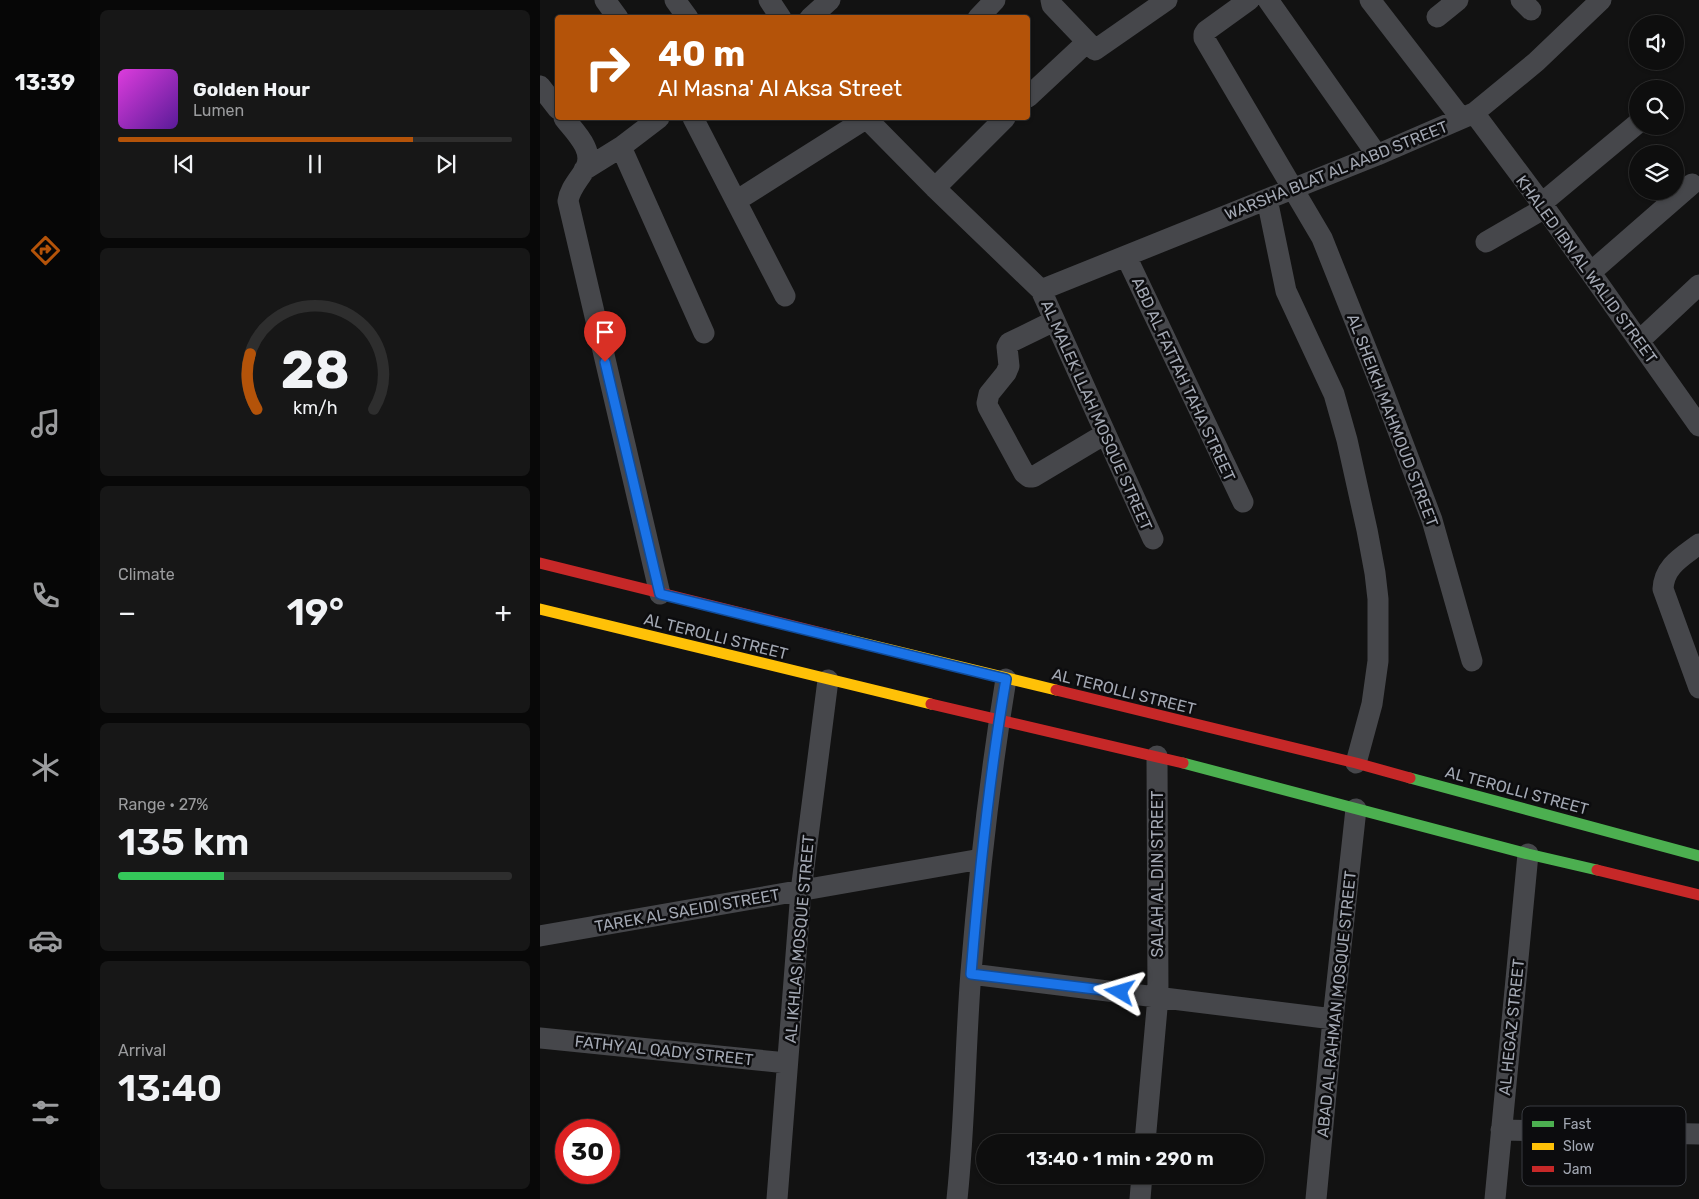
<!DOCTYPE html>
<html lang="en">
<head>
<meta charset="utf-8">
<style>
  body { margin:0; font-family:Rubik,sans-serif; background:#171717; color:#f1f3f6; height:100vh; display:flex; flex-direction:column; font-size:19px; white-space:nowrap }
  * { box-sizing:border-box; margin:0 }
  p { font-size:16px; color:#9b9c9e }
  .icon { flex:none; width:28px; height:28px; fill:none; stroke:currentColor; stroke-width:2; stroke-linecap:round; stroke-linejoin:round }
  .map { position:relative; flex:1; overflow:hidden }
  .panel { display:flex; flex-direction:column; gap:10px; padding:10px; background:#080808; width:450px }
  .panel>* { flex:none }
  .hud { position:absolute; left:15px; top:15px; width:475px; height:105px; border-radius:5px; box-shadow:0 1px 4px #0004,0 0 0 1px #2e2e2e; background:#b45309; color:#fff; overflow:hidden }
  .buttons { position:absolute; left:1089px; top:15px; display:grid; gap:10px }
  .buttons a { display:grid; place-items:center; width:55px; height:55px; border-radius:50%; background:#0e0e0e; box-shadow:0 1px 4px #0004,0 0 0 1px #2e2e2e; font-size:25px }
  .speed { position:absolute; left:15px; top:1119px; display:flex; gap:10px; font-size:25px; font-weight:700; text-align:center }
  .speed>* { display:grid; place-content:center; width:65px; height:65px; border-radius:50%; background:#0e0e0e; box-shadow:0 1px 4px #0004,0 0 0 1px #2e2e2e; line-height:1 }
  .speed .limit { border:8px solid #d22; background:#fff; color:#111 }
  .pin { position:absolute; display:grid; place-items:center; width:42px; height:42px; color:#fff; margin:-51px -21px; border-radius:50% 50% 50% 0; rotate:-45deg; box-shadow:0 0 5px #0007 }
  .pin .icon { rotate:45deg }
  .me { position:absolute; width:55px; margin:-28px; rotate:277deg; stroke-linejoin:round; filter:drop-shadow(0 0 4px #0008) }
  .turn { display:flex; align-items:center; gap:18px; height:105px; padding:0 20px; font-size:22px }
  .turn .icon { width:65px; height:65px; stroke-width:2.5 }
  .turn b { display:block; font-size:35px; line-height:42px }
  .big { font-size:38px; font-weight:600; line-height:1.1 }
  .panel .card { flex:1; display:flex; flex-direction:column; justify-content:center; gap:8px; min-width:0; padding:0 18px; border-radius:8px; background:#171717 }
  .panel .dial { align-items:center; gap:0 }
  .dial svg { height:130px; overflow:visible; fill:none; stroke:#2e2e2e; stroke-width:7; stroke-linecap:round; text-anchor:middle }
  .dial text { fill:#f1f3f6; stroke:none }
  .song { display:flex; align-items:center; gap:15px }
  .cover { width:60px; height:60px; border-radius:8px; background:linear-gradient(135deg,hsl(300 70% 55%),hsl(270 70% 35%)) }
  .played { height:5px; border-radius:2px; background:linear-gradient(90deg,#b45309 75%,#2e2e2e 75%) }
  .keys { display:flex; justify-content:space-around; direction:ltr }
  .heat { display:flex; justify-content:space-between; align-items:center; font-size:28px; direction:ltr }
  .charge { height:8px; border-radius:4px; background:linear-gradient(90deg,#34c759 27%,#2e2e2e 0) }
  .trip { position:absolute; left:436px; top:1134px; width:288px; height:50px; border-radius:25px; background:#0e0e0e; box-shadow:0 1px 4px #0004,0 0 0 1px #2e2e2e; font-weight:600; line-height:50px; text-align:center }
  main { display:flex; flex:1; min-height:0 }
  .tabs { display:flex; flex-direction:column; width:90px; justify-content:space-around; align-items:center; background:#060606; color:#9b9c9e }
  .tabs .icon { width:35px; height:35px }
  .tabs .selected { color:#b45309 }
  .tabs b { font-size:22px; color:#f1f3f6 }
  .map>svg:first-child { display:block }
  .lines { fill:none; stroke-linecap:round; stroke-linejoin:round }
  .street { stroke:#46474b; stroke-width:21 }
  .fast { stroke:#4caf50; stroke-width:11 }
  .slow { stroke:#ffc107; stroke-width:11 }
  .jam { stroke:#c62828; stroke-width:11 }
  .route-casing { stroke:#114b97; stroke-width:12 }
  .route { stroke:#1a73e8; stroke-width:9 }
  .labels { text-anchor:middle; stroke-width:5; stroke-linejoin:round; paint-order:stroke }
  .street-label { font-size:16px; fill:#a3a8b3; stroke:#0c0c0e }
  .key { fill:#0c0c0e; stroke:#393b40; stroke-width:1 }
  .key-label { font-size:14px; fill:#a3a8b3 }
</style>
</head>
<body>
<main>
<nav class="tabs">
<b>13:39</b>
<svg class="icon selected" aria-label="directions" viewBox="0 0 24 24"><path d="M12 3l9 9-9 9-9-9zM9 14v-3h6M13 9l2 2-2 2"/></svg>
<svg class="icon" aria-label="music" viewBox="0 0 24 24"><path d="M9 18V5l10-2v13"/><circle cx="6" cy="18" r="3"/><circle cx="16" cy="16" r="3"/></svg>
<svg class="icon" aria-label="phone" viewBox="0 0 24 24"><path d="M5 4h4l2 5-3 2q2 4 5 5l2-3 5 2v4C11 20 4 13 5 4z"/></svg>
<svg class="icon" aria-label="climate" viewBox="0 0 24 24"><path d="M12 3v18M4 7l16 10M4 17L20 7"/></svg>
<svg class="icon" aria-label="car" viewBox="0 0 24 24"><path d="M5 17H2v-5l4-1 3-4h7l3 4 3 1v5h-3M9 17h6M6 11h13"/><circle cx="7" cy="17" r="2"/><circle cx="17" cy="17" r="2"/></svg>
<svg class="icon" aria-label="filters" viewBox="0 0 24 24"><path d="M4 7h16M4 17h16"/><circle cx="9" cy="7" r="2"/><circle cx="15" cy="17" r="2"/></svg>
</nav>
<section class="panel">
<div class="card">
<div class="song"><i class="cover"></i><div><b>Golden Hour</b><p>Lumen</p></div></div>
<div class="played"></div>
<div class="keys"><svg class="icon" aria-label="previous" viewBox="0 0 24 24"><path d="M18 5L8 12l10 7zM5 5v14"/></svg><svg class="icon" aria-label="pause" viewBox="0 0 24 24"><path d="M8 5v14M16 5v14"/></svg><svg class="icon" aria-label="next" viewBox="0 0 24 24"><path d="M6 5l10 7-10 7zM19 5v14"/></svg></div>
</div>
<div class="card dial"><svg viewBox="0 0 100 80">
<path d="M14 69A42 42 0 1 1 86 69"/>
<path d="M14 69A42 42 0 0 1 10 35" stroke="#b45309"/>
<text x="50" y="56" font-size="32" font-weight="700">28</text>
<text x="50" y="72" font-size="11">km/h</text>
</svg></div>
<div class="card"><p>Climate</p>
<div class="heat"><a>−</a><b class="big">19°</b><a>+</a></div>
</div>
<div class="card"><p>Range · 27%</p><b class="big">135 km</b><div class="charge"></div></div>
<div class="card"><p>Arrival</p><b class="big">13:40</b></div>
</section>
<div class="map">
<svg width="1159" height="1199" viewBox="0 0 1159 1199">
  <rect width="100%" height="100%" fill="#121212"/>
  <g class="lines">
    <path class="street" d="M 65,0 L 78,18
      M 135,0 L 148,18
      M 229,0 L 241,18
      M 511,0 L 512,5 L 555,50 L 627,0
      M 709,0 L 666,31 L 664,34 L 664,38 L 782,238 L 843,391 L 892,520 L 932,661
      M 728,0 L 837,155
      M 830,0 L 921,118
      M 981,0 L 991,10
      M 897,17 L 918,0
      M 270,18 L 290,0
      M 438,18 L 455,0
      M 0,86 L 18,109
      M 488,97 L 547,42
      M 934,113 L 1005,208 L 1159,426
      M 24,118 C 34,131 56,151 45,169 C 39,180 30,188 28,201 L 120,594
      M 153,118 L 245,296
      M 326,118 L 395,188 L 501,290 L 613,539
      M 81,147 L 164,333
      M 44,170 L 81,147 L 119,118
      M 395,188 L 465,118
      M 727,199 L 746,291 L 794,394 L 807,440 L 827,530 L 835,573 L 838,599 L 838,661 L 832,704 L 816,763
      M 196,201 L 327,118
      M 1002,203 L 1098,123
      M 946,242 L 1005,208
      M 586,256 L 703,502
      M 1051,272 L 1152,184
      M 501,290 L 837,155 L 934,113 L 996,62 L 1061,0
      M 514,321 L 469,343 L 467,347 L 469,366 L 466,373 L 449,394 L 447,403 L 448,407 L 484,473 L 489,477 L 493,477 L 565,434
      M 1099,341 L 1159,285
      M 1159,544 C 1142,557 1124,566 1123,589 L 1159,688
      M 0,936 L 441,859
      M 431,974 L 793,1019
      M 0,1038 L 247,1063
      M 961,1130 L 1159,1134
      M 605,1142 L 618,997 L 617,756
      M 237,1199 L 261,891 L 288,680
      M 417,1199 C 425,1124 425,1048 431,972 C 439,874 450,776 466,679
      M 600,1199 L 602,1175
      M 776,1199 L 793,1019 L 816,809
      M 955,1199 L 988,854"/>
    <path class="fast" d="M 643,763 L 988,854 L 1057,870
      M 870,778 L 1159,856"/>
    <path class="slow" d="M 0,609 L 391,704
      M 298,637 L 516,690"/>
    <path class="jam" d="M 0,563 L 298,637
      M 516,690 L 816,763 L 870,778
      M 391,704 L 643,763
      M 1057,870 L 1159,895"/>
  </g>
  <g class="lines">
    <g class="route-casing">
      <path id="route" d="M 65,362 L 120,594 L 466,679 C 449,777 439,875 431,974 L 580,992"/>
    </g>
    <use href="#route" class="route"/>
  </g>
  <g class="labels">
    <g class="street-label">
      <text transform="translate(796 170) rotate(-22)" y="6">WARSHA BLAT AL AABD STREET</text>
      <text transform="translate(1047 269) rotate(54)" y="6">KHALED IBN AL WALID STREET</text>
      <text transform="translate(644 379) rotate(65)" y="6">ABD AL FATTAH TAHA STREET</text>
      <text transform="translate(557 415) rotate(66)" y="6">AL MALEK LLAH MOSQUE STREET</text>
      <text transform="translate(853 420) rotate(69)" y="6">AL SHEIKH MAHMOUD STREET</text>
      <text transform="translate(176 636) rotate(14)" y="6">AL TEROLLI STREET</text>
      <text transform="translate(584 691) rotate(14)" y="6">AL TEROLLI STREET</text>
      <text transform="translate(977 790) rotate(15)" y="6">AL TEROLLI STREET</text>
      <text transform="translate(617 874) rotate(-90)" y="6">SALAH AL DIN STREET</text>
      <text transform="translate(147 910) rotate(-10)" y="6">TAREK AL SAEIDI STREET</text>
      <text transform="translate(259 939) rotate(-85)" y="6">AL IKHLAS MOSQUE STREET</text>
      <text transform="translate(796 1004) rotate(-84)" y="6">ABAD AL RAHMAN MOSQUE STREET</text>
      <text transform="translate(971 1027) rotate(-84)" y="6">AL HEGAZ STREET</text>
      <text transform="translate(124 1050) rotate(6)" y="6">FATHY AL QADY STREET</text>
    </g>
  </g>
  <rect x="982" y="1106" width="164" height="80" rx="8" class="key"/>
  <rect x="992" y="1121" width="22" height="6" fill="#4caf50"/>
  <rect x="992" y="1143" width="22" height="7" fill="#ffc107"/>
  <rect x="992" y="1166" width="22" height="6" fill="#c62828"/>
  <g class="key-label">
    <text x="1023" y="1129">Fast</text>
    <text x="1023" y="1151">Slow</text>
    <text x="1023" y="1174">Jam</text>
  </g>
</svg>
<div class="buttons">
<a><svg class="icon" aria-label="sound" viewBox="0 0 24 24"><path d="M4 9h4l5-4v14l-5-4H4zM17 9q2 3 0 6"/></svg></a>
<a><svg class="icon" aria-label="search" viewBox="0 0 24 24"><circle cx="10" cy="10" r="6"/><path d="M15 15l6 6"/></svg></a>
<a><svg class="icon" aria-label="layers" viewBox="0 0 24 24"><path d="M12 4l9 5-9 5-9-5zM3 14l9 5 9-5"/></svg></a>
</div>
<div class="speed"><div class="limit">30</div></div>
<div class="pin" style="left:65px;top:362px;background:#d93025"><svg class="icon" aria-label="arrive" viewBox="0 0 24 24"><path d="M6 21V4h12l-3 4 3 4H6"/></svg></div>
<svg class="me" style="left:580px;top:992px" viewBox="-20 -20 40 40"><path d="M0-17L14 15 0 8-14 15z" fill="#1a73e8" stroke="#fff" stroke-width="4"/></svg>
<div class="trip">13:40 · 1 min · 290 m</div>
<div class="hud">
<div class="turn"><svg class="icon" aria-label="right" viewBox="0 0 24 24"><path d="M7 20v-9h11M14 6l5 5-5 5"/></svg><div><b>40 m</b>Al Masna' Al Aksa Street</div></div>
</div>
</div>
</main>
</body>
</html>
